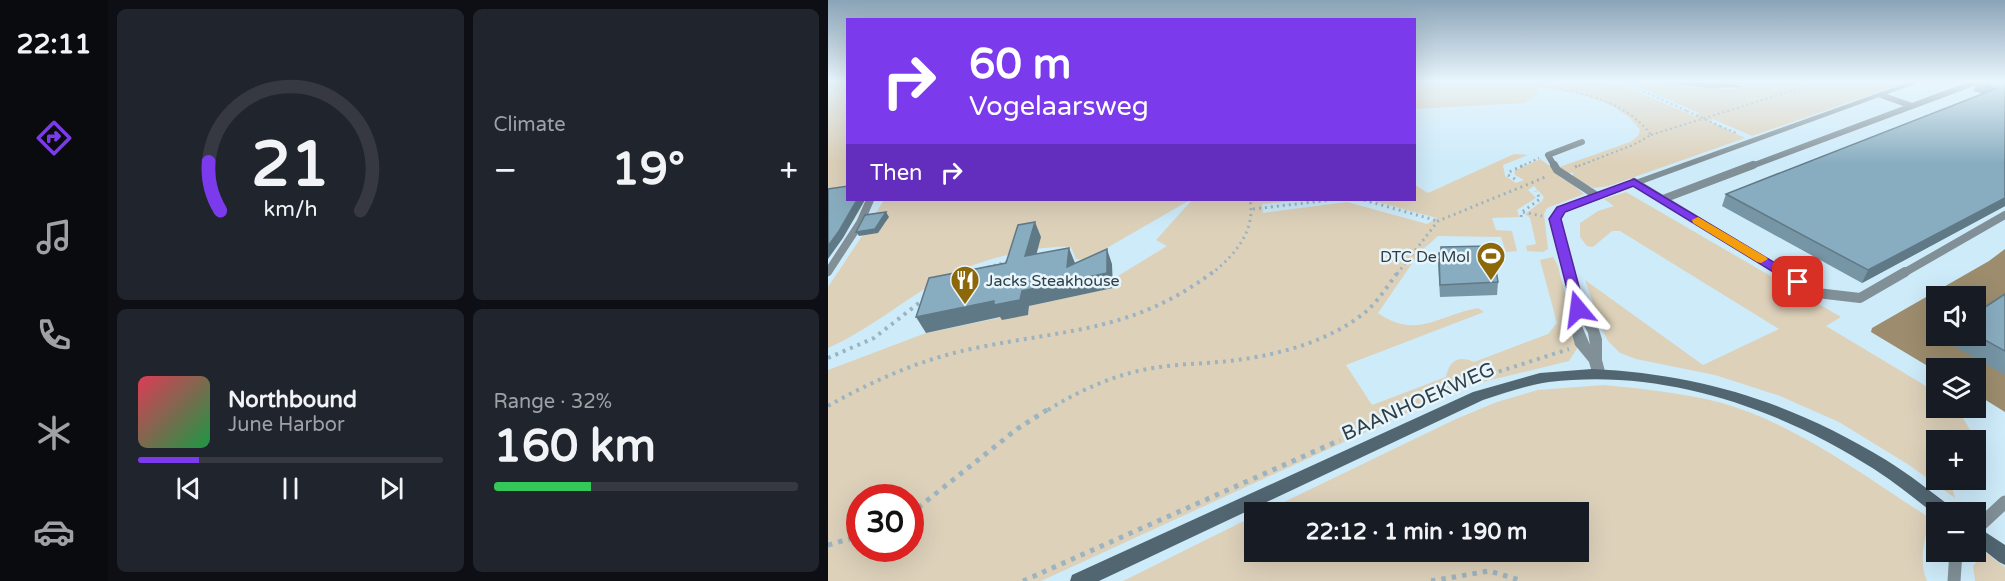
<!DOCTYPE html>
<html lang="en">
<head>
<meta charset="utf-8">
<style>
  body { margin:0; font-family:"Varela Round",sans-serif; background:#20242c; color:#f1f3f6; height:100vh; display:flex; flex-direction:column; font-size:22px; white-space:nowrap }
  * { box-sizing:border-box; margin:0 }
  p { font-size:20px; color:#9ea1a6 }
  .icon { flex:none; width:33px; height:33px; fill:none; stroke:currentColor; stroke-width:2; stroke-linecap:round; stroke-linejoin:round }
  .map { position:relative; flex:1; overflow:hidden }
  .side { display:flex; flex-direction:column; gap:9px; padding:9px; background:#0d0f14; width:720px }
  .side>* { flex:none }
  .top-card { position:absolute; left:18px; top:18px; width:570px; height:183px; border-radius:0px; box-shadow:0 6px 24px #0002; background:#7c3aed; color:#fff; overflow:hidden }
  .tools { position:absolute; left:1098px; top:286px; display:grid; gap:12px }
  .tools a { display:grid; place-items:center; width:60px; height:60px; border-radius:0px; background:#171b24; box-shadow:0 6px 24px #0002; font-size:30px }
  .speed { position:absolute; left:18px; top:484px; display:flex; gap:12px; font-size:30px; font-weight:700; text-align:center }
  .speed>* { display:grid; place-content:center; width:78px; height:78px; border-radius:50%; background:#171b24; box-shadow:0 6px 24px #0002; line-height:1 }
  .speed .limit { border:9px solid #d22; background:#fff; color:#111 }
  .pin { position:absolute; display:grid; place-items:center; width:51px; height:51px; color:#fff; margin:-26px; border-radius:12px; box-shadow:0 3px 9px #0006 }
  .me { position:absolute; width:66px; margin:-33px; rotate:344deg; stroke-linejoin:round; filter:drop-shadow(0 0 4px #0008) }
  .turn { display:flex; align-items:center; gap:21px; height:126px; padding:0 24px; font-size:27px }
  .turn .icon { width:78px; height:78px; stroke-width:2.5 }
  .turn b { display:block; font-size:42px; line-height:51px }
  .then { display:flex; align-items:center; height:57px; padding:0 24px; background:#0003; gap:12px; font-size:22px }
  .big { font-size:45px; font-weight:700; line-height:1.1 }
  .side .tile { flex:1; display:flex; flex-direction:column; justify-content:center; gap:9px; min-width:0; padding:0 21px; border-radius:9px; background:#20242c }
  .side .dial { align-items:center; gap:0 }
  .dial svg { height:156px; overflow:visible; fill:none; stroke:#363941; stroke-width:7; stroke-linecap:round; text-anchor:middle }
  .dial text { fill:#f1f3f6; stroke:none }
  .song { display:flex; align-items:center; gap:18px }
  .cover { width:72px; height:72px; border-radius:9px; background:linear-gradient(135deg,hsl(350 70% 55%),hsl(140 70% 35%)) }
  .played { height:6px; border-radius:3px; background:linear-gradient(90deg,#7c3aed 20%,#363941 20%) }
  .keys { display:flex; justify-content:space-around; direction:ltr }
  .heat { display:flex; justify-content:space-between; align-items:center; font-size:33px; direction:ltr }
  .charge { height:9px; border-radius:4px; background:linear-gradient(90deg,#34c759 32%,#363941 0) }
  .side .tiles { flex:1; display:grid; gap:9px; grid-template-columns:repeat(2,1fr) }
  .trip { position:absolute; left:416px; top:502px; width:345px; height:60px; border-radius:0px; background:#171b24; box-shadow:0 6px 24px #0002; font-weight:700; line-height:60px; text-align:center }
  main { display:flex; flex:1; min-height:0 }
  .tab-bar { display:flex; flex-direction:column; width:108px; justify-content:space-around; align-items:center; background:#090b0e; color:#9ea1a6 }
  .tab-bar .icon { width:42px; height:42px }
  .tab-bar .current { color:#7c3aed }
  .tab-bar b { font-size:27px; color:#f1f3f6 }
  .map>svg:first-child { display:block }
  .green { fill:#ddd1ba; fill-rule:evenodd }
  .water { fill:#9d8d6e; fill-rule:evenodd }
  .lines { fill:none; stroke-linecap:round; stroke-linejoin:round }
  .path-far3 { stroke:#9cb4c1; stroke-width:2; stroke-dasharray:2 3; stroke-linecap:butt }
  .path-far2 { stroke:#9cb4c1; stroke-width:3; stroke-dasharray:2 4; stroke-linecap:butt }
  .path-far1 { stroke:#9cb4c1; stroke-width:4; stroke-dasharray:3 5; stroke-linecap:butt }
  .path { stroke:#9cb4c1; stroke-width:5; stroke-dasharray:4.5 6; stroke-linecap:butt }
  .lane-far3 { stroke:#818f97; stroke-width:6 }
  .lane-far2 { stroke:#818f97; stroke-width:8 }
  .lane-far1 { stroke:#818f97; stroke-width:10 }
  .lane { stroke:#818f97; stroke-width:13 }
  .street { fill:#818f97; fill-rule:evenodd }
  .secondary { fill:#516671; fill-rule:evenodd }
  .path-bridge { stroke:#9cb4c1; stroke-width:2; stroke-dasharray:2 3; stroke-linecap:butt }
  .wall { fill:#7695a5 }
  .shaded-wall { fill:#607986 }
  .building { fill:#89adc0; stroke:#607986; stroke-width:1.5 }
  .route { fill:#7c3aed; stroke:#51269a; stroke-width:1.5 }
  .slow { fill:#f59e0b }
  .labels { text-anchor:middle; stroke-width:5; stroke-linejoin:round; paint-order:stroke }
  .poi-label { font-size:16px; fill:#303e45; stroke:#e7f5fd; text-anchor:end }
  .near-street-label { font-size:20px; fill:#303e45; stroke:#e7f5fd }
</style>
</head>
<body>
<main>
<nav class="tab-bar">
<b>22:11</b>
<svg class="icon current" aria-label="directions" viewBox="0 0 24 24"><path d="M12 3l9 9-9 9-9-9zM9 14v-3h6M13 9l2 2-2 2"/></svg>
<svg class="icon" aria-label="music" viewBox="0 0 24 24"><path d="M9 18V5l10-2v13"/><circle cx="6" cy="18" r="3"/><circle cx="16" cy="16" r="3"/></svg>
<svg class="icon" aria-label="phone" viewBox="0 0 24 24"><path d="M5 4h4l2 5-3 2q2 4 5 5l2-3 5 2v4C11 20 4 13 5 4z"/></svg>
<svg class="icon" aria-label="climate" viewBox="0 0 24 24"><path d="M12 3v18M4 7l16 10M4 17L20 7"/></svg>
<svg class="icon" aria-label="car" viewBox="0 0 24 24"><path d="M5 17H2v-5l4-1 3-4h7l3 4 3 1v5h-3M9 17h6M6 11h13"/><circle cx="7" cy="17" r="2"/><circle cx="17" cy="17" r="2"/></svg>
</nav>
<section class="side">
<div class="tiles">
<div class="tile dial"><svg viewBox="0 0 100 80">
<path d="M14 69A42 42 0 1 1 86 69"/>
<path d="M14 69A42 42 0 0 1 8 44" stroke="#7c3aed"/>
<text x="50" y="56" font-size="32" font-weight="700">21</text>
<text x="50" y="72" font-size="11">km/h</text>
</svg></div>
<div class="tile"><p>Climate</p>
<div class="heat"><a>−</a><b class="big">19°</b><a>+</a></div>
</div>
<div class="tile">
<div class="song"><i class="cover"></i><div><b>Northbound</b><p>June Harbor</p></div></div>
<div class="played"></div>
<div class="keys"><svg class="icon" aria-label="previous" viewBox="0 0 24 24"><path d="M18 5L8 12l10 7zM5 5v14"/></svg><svg class="icon" aria-label="pause" viewBox="0 0 24 24"><path d="M8 5v14M16 5v14"/></svg><svg class="icon" aria-label="next" viewBox="0 0 24 24"><path d="M6 5l10 7-10 7zM19 5v14"/></svg></div>
</div>
<div class="tile"><p>Range · 32%</p><b class="big">160 km</b><div class="charge"></div></div>
</div>
</section>
<div class="map">
<svg width="1177" height="581" viewBox="0 0 1177 581">
  <rect width="100%" height="100%" fill="#ceebfa"/>
  <path class="green" d="M 0,81 L 20,81 L 19,188 L 0,196 Z
    M 587,81 L 762,81 L 794,85 L 866,116 L 871,113 L 807,85 L 787,81 L 818,81 L 900,89 L 908,89 L 906,84 L 890,81 L 1082,81 L 924,136 L 885,119 L 880,121 L 917,138 L 781,186 L 766,188 L 745,178 L 745,172 L 731,177 L 743,183 L 756,194 L 719,208 L 716,214 L 720,249 L 715,252 L 699,251 L 698,246 L 708,244 L 702,218 L 697,214 L 714,201 L 716,197 L 706,186 L 700,190 L 708,198 L 689,210 L 691,217 L 664,218 L 668,230 L 684,231 L 689,251 L 678,252 L 673,237 L 610,236 L 592,252 L 550,313 C 588,340 611,315 650,308 L 656,312 L 518,365 L 544,405 L 618,377 C 621,360 631,355 646,362 L 720,334 L 729,323 L 712,260 L 725,257 L 730,266 L 750,347 L 741,361 L 638,386 L 213,581 L 0,581 L 0,370 L 98,333 L 175,317 L 200,315 L 201,306 L 285,288 L 285,279 L 339,246 L 328,240 L 364,200 L 474,200 L 434,204 L 435,213 L 519,202 L 599,224 L 609,218 L 542,200 L 586,200 L 587,185 L 600,193 L 686,154 L 700,155 L 675,165 L 677,176 L 688,183 L 696,180 L 687,175 L 686,171 L 712,159 L 726,169 L 802,142 L 810,136 L 812,130 C 794,101 745,91 712,88 L 708,92 L 710,94 L 696,103 L 587,109 ZM 32,498 L 82,498 L 82,549 L 32,549 Z
    M 798,192 L 1013,317 L 998,326 L 1108,392 L 1108,408 L 1129,408 L 1145,435 L 1144,441 L 1108,441 L 1108,480 L 1122,480 L 1127,498 L 1081,465 L 1011,422 L 952,396 L 887,375 L 808,359 L 792,353 L 780,341 L 774,329 L 757,280 L 875,365 L 951,329 L 792,231 L 784,231 L 765,247 L 759,246 L 752,237 L 752,223 L 770,211 L 786,206 L 776,199 Z
    M 56,200 L 362,200 L 258,260 L 248,259 L 243,247 C 205,245 147,261 114,279 C 75,300 41,330 0,348 L 0,287 L 40,227 L 57,224 L 60,217 L 44,219 Z
    M 776,385 C 815,389 856,393 894,403 C 970,425 1036,476 1102,518 C 1097,539 1090,560 1099,581 L 295,581 L 426,516 L 426,552 L 750,552 L 750,513 L 433,513 L 628,419 L 669,402 L 710,390 Z
    M 1157,552 L 1177,567 L 1177,581 L 1147,581 L 1145,566 Z"/>
  <path class="water" d="M 818,81 L 890,81 L 916,87 L 881,88 Z
    M 1177,249 L 1177,412 L 1148,394 L 1148,369 L 1108,369 L 1108,371 L 1043,332 L 1044,328 L 1161,261 ZM 1108,297 L 1148,297 L 1148,336 L 1108,336 Z"/>
  <g class="lines">
    <path class="path-far3" d="M 674,81 C 724,88 791,91 823,135 L 805,145 L 748,167
      M 782,81 L 808,88 L 859,111
      M 892,126 L 908,133
      M 823,135 L 995,81
      M 692,167 L 711,158"/>
    <path class="path-far2" d="M 747,167 L 752,165
      M 687,179 L 680,175 L 681,172 L 696,165
      M 536,200 L 610,221
      M 425,209 L 503,200
      M 695,212 L 714,216
      M 693,217 L 694,212 L 712,199 L 708,191
      M 160,267 L 182,261
      M 383,274 C 406,256 428,231 422,200
      M 569,274 L 610,221 L 720,176"/>
    <path class="path-far1" d="M 0,358 L 46,338 L 96,299
      M 648,379 L 741,349
      M 0,406 C 46,380 96,358 148,348 C 239,329 305,332 385,272
      M 220,410 C 252,390 288,374 325,368 C 355,363 386,364 416,359 C 458,353 509,338 542,308 C 552,298 561,284 570,272"/>
    <path class="path" d="M 82,514 L 189,429 L 222,408
      M 0,545 L 32,536
      M 195,581 L 512,440
      M 603,581 L 661,571 L 695,581"/>
    <path class="lane-far3" d="M 1053,95 L 1084,106
      M 727,167 L 720,155 L 754,142
      M 921,167 L 1151,81"/>
    <path class="lane-far2" d="M 726,165 L 729,170 L 769,196
      M 806,182 L 958,274
      M 835,199 L 925,165
      M 0,272 L 32,223 L 42,200
      M 1074,274 L 1177,215"/>
    <path class="lane-far1" d="M 955,272 L 989,293 L 1032,298 L 1077,272"/>
    <path class="lane" d="M 1148,529 L 1177,502
      M 1126,581 L 1128,552"/>
    <path class="street" d="M 1084,81 L 1095,81 L 737,212 L 732,219 L 733,226 L 756,308 L 770,327 L 774,339 L 774,360 L 778,375 L 776,379 L 766,379 L 761,362 L 747,345 L 742,326 L 744,309 L 722,219 L 729,208 ZM 755,324 L 760,333 L 762,345 L 754,326 Z"/>
    <path class="secondary" d="M 764,369 C 873,374 965,403 1058,460 C 1081,474 1103,492 1125,508 L 1128,513 L 1108,513 L 1108,515 C 1088,500 1068,483 1046,469 C 950,408 836,368 721,382 C 699,385 677,393 655,400 L 271,581 L 242,581 L 244,575 L 645,392 L 712,373 Z
      M 1148,526 L 1177,545 L 1177,565 L 1171,562 L 1148,544 Z"/>
    <path class="path-bridge" d="M 859,111 L 892,126"/>
  </g>
  <path class="wall" d="M 1150,81 L 1177,81 L 1177,206 L 1034,283 L 894,206 L 898,194 L 1152,95 L 1153,93 L 1145,91 Z
    M 613,247 L 670,282 L 669,295 L 612,297 L 610,265 L 611,253 L 613,253 Z
    M 1177,294 L 1177,375 L 1117,341 L 1120,336 L 1148,336 L 1148,313 Z"/>
  <path class="shaded-wall" d="M 1177,198 L 1177,206 L 1034,283 L 1040,270 Z
    M 29,200 L 37,200 L 15,238 L 0,259 L 0,246 Z
    M 58,212 L 61,217 L 50,233 L 31,236 L 28,232 Z
    M 207,222 L 213,237 L 204,271 L 197,256 Z
    M 241,248 L 247,263 L 246,280 L 279,249 L 284,264 L 285,288 L 201,306 L 200,315 L 174,320 L 172,317 L 98,333 L 88,317 L 194,291 L 239,267 Z"/>
  <path class="building" d="M 1151,81 L 1177,81 L 1177,198 L 1040,270 L 898,194 L 1167,89 L 1157,86 L 1162,85 Z
    M 20,186 L 20,200 L 29,200 L 11,231 L 0,246 L 0,189 Z
    M 58,212 L 47,229 L 28,232 L 37,215 Z
    M 207,222 L 197,256 L 241,248 L 239,267 L 279,249 L 279,273 L 194,291 L 192,300 L 166,305 L 166,301 L 88,317 L 101,278 L 178,263 L 190,225 Z
    M 664,246 L 670,282 L 612,285 L 611,253 L 613,253 L 613,247 Z
    M 1177,294 L 1177,351 L 1148,335 L 1148,313 Z"/>
  <linearGradient id="sky" x2="0" y2="1"><stop stop-color="#8aa4b7"/><stop offset="0.5" stop-color="#e9f6fd"/><stop offset="1" stop-color="#e9f6fd" stop-opacity="0"/></linearGradient>
  <rect width="1177" height="163" fill="url(#sky)"/>
  <path class="route" d="M 806,179 L 974,279 L 976,282 L 974,284 L 965,284 L 805,186 L 737,212 L 733,219 L 757,309 L 755,312 L 745,312 L 721,219 L 729,207 Z"/>
  <path class="slow" d="M 870,217 L 938,257 L 940,259 L 933,263 L 929,262 L 865,223 L 864,220 Z"/>
  <defs>
    <g id="stadium-pin" transform="scale(1.5)"><path d="M0 17L-7.5 6A9.5 9.5 0 1 1 7.5 6Z" fill="#8d680b" stroke="#e7f5fd"/><path d="M0-5a6.5 5 0 1 0 0 10a6.5 5 0 1 0 0-10ZM-3.5-1.8h7v3.6h-7Z" fill="#fff"/></g>
    <g id="restaurant-pin" transform="scale(1.5)"><path d="M0 17L-7.5 6A9.5 9.5 0 1 1 7.5 6Z" fill="#8d680b" stroke="#e7f5fd"/><path d="M-5-6h1v4h1v-4h1v4h1v-4h1v5L-1.5 .5V6h-2V.5L-5-1ZM5-6V6H3V1.5H1.5Q1.5-4 5-6Z" fill="#fff"/></g>
  </defs>
  <g fill-rule="evenodd">
    <use href="#stadium-pin" x="663" y="256"/>
    <use href="#restaurant-pin" x="137" y="280"/>
  </g>
  <g class="labels">
    <g class="poi-label">
      <text x="642" y="262">DTC De Mol</text>
      <text x="158" y="286" text-anchor="start">Jacks Steakhouse</text>
    </g>
    <g class="near-street-label">
      <text transform="translate(590 401) rotate(-24)" y="7">BAANHOEKWEG</text>
    </g>
  </g>
</svg>
<div class="tools">
<a><svg class="icon" aria-label="sound" viewBox="0 0 24 24"><path d="M4 9h4l5-4v14l-5-4H4zM17 9q2 3 0 6"/></svg></a>
<a><svg class="icon" aria-label="layers" viewBox="0 0 24 24"><path d="M12 4l9 5-9 5-9-5zM3 14l9 5 9-5"/></svg></a>
<a>+</a>
<a>−</a>
</div>
<div class="speed"><div class="limit">30</div></div>
<div class="pin" style="left:970px;top:282px;background:#d93025"><svg class="icon" aria-label="arrive" viewBox="0 0 24 24"><path d="M6 21V4h12l-3 4 3 4H6"/></svg></div>
<svg class="me" style="left:750px;top:309px" viewBox="-20 -20 40 40"><path d="M0-17L14 15 0 8-14 15z" fill="#7c3aed" stroke="#fff" stroke-width="4"/></svg>
<div class="trip">22:12 · 1 min · 190 m</div>
<div class="top-card">
<div class="turn"><svg class="icon" aria-label="right" viewBox="0 0 24 24"><path d="M7 20v-9h11M14 6l5 5-5 5"/></svg><div><b>60 m</b>Vogelaarsweg</div></div>
<div class="then">Then<svg class="icon" aria-label="right" viewBox="0 0 24 24"><path d="M7 20v-9h11M14 6l5 5-5 5"/></svg></div>
</div>
</div>
</main>
</body>
</html>
